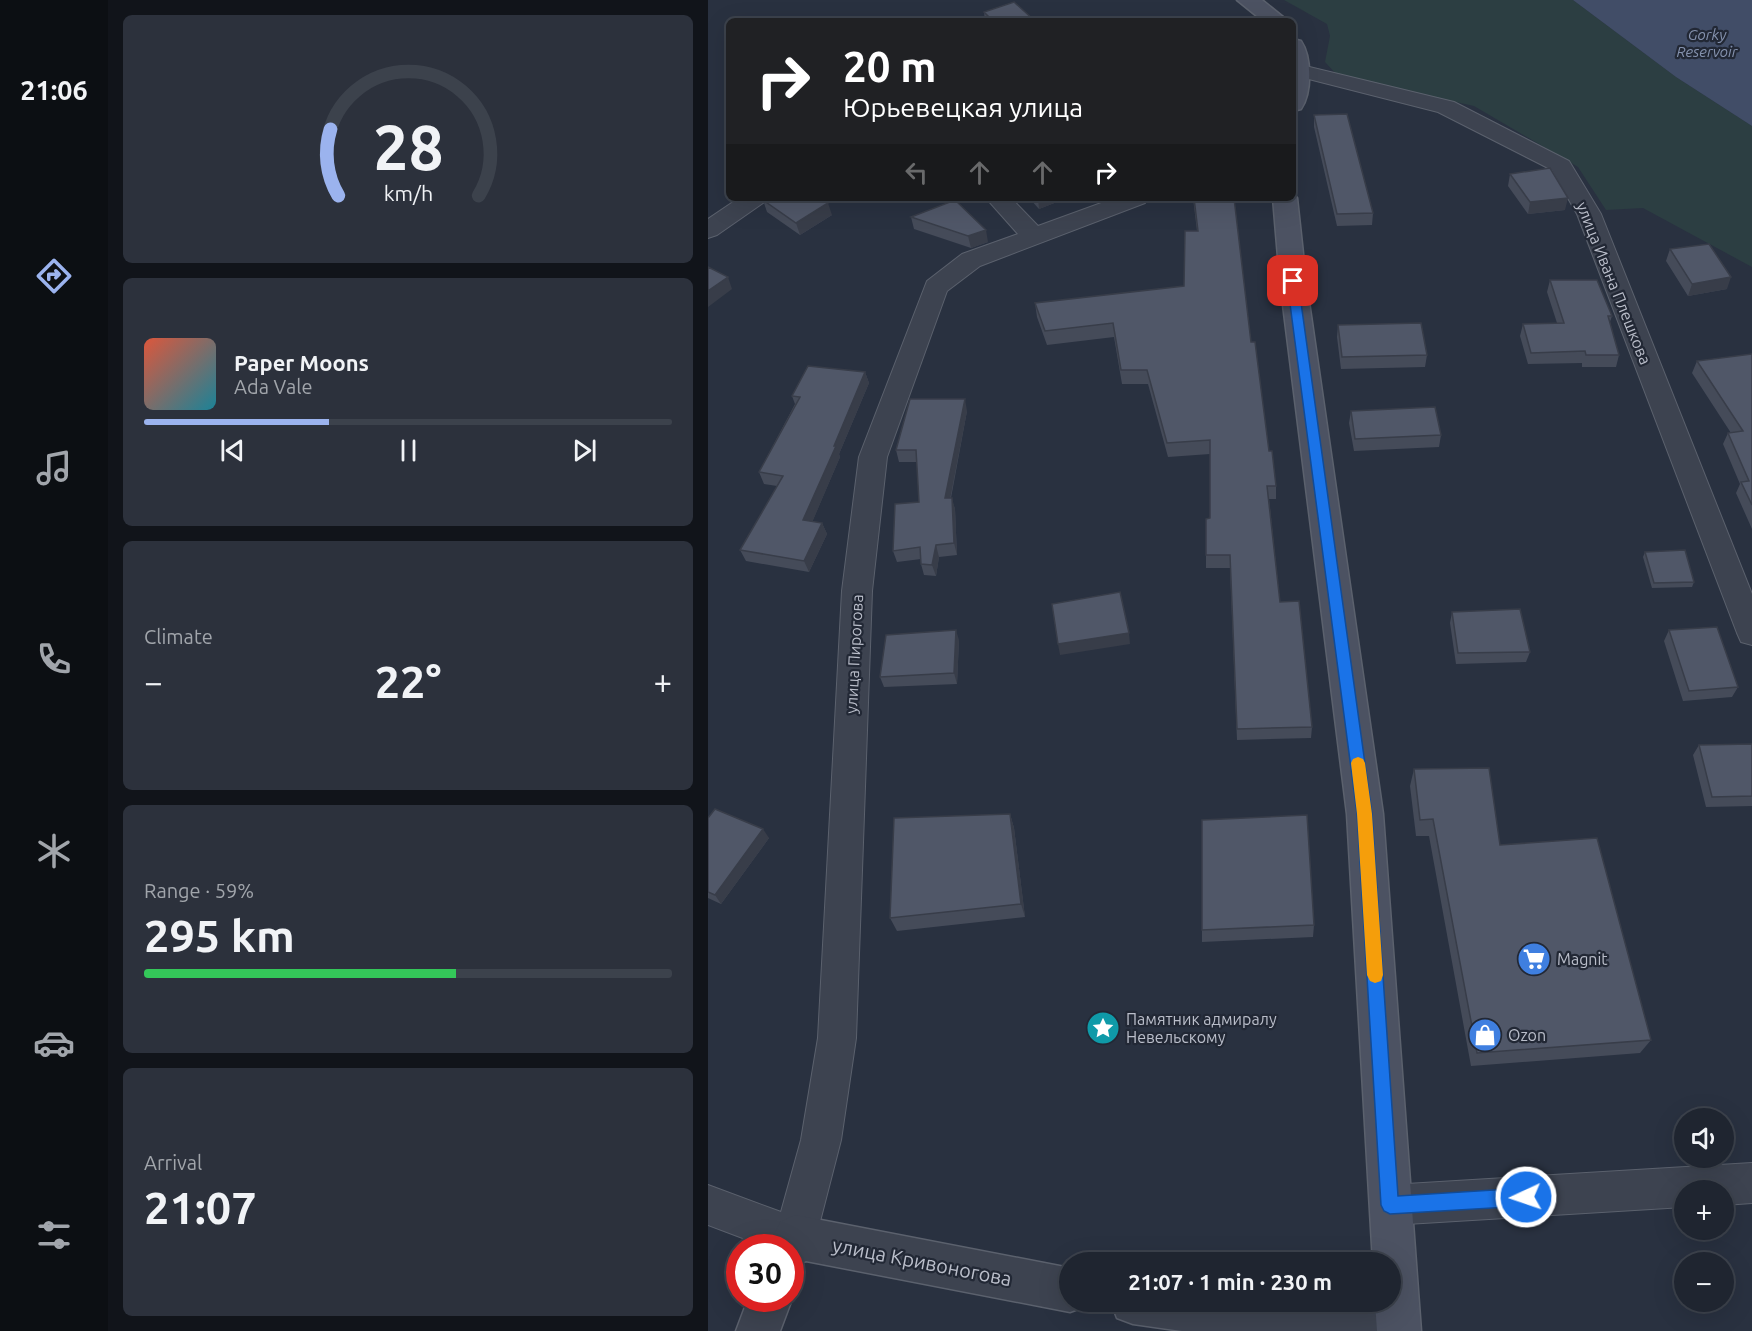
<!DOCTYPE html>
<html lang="en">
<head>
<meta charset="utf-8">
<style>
  body { margin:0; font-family:Ubuntu,sans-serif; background:#2c313c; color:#f1f3f6; height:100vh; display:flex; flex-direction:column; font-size:22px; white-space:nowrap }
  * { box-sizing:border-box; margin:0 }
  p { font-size:20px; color:#a1a5ab }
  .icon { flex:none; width:33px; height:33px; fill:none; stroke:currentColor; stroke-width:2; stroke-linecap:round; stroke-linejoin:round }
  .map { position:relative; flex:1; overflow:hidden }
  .sheet { display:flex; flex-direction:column; gap:15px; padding:15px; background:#11141a; width:600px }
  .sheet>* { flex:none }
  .hud { position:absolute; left:18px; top:18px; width:570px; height:183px; border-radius:9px; box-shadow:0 6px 24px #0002,0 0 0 2px #3c424c; background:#202124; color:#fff; overflow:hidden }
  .tools { position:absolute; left:966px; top:1108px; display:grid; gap:12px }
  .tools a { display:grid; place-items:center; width:60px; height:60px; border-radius:50%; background:#1f2530; box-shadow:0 6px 24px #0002,0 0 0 2px #3c424c; font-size:30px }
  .speed { position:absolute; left:18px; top:1234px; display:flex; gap:12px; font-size:30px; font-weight:700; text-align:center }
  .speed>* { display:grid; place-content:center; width:78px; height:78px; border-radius:50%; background:#1f2530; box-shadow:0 6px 24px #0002,0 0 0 2px #3c424c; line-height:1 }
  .speed .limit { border:9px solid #d22; background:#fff; color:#111 }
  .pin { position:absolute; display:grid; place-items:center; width:51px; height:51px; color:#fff; margin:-26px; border-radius:12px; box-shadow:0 3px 9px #0006 }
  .me { position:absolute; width:66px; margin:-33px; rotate:267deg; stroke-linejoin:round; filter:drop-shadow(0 0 4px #0008) }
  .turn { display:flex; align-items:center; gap:21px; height:126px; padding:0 18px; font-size:27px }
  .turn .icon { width:78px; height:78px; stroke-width:2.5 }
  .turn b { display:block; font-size:42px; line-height:51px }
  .lanes { display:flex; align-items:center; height:57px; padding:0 18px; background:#0003; justify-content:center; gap:30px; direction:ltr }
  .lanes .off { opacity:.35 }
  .big { font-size:45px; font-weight:700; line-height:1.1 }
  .sheet .card { flex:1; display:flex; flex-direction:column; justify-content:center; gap:9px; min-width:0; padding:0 21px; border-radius:9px; background:#2c313c }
  .sheet .dial { align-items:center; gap:0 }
  .dial svg { height:156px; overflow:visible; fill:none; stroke:#3c424c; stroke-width:7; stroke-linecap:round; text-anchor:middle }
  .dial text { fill:#f1f3f6; stroke:none }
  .song { display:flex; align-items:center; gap:18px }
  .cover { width:72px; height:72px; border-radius:9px; background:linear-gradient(135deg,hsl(10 70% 55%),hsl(190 70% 35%)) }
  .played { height:6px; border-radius:3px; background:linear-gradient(90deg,#9bb3ee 35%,#3c424c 35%) }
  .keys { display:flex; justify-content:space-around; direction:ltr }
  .heat { display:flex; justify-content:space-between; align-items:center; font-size:33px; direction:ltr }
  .charge { height:9px; border-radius:4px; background:linear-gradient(90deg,#34c759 59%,#3c424c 0) }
  .trip { position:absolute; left:351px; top:1252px; width:342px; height:60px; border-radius:30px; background:#1f2530; box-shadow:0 6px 24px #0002,0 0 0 2px #3c424c; font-weight:700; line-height:60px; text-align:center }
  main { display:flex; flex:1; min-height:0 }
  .dock { display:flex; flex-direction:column; width:108px; justify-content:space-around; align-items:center; background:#0c0f13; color:#a1a5ab }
  .dock .icon { width:42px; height:42px }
  .dock .active { color:#9bb3ee }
  .dock b { font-size:27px; color:#f1f3f6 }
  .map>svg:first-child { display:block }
  .green { fill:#2c3e42 }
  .water { fill:#414d67 }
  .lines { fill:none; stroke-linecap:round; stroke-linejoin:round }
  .minor-casing { stroke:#5b616d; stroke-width:2 }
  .tertiary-casing { stroke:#5b616d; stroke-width:3 }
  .secondary-casing { stroke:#5b616d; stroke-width:3 }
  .minor { fill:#3d4350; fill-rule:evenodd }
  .tertiary { fill:#3d4350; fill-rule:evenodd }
  .secondary { fill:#4c5262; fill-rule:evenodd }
  .wall { fill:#454b59 }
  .shaded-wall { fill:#383d49 }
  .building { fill:#505768; stroke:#383d49; stroke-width:1.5 }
  .route { fill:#1a73e8; stroke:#114b97; stroke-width:1.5 }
  .slow { fill:#f59e0b }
  .labels { text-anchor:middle; stroke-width:4.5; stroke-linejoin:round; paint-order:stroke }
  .far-water-label { font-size:15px; font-style:italic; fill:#8592ae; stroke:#222835 }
  .street-label { font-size:16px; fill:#babeca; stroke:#222835 }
  .poi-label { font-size:16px; fill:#babeca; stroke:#222835; text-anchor:start }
  .near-street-label { font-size:20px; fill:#babeca; stroke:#222835 }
</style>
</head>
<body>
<main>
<nav class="dock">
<b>21:06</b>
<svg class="icon active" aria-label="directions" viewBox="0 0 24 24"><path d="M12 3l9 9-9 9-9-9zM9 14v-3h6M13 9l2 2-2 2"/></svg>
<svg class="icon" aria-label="music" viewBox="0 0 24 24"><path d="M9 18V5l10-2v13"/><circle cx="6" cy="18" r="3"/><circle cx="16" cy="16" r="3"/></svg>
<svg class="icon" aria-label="phone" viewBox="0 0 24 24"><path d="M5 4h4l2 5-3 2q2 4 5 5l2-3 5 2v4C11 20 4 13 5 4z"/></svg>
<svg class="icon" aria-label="climate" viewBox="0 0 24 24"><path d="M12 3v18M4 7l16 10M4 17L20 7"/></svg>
<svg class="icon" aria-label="car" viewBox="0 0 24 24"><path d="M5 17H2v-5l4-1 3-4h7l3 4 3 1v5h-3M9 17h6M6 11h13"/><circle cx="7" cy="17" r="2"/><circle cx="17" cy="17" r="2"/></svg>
<svg class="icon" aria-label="filters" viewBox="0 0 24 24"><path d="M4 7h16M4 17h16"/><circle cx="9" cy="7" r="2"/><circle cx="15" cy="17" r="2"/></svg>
</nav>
<section class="sheet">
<div class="card dial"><svg viewBox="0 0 100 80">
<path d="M14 69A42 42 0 1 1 86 69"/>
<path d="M14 69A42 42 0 0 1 10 35" stroke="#9bb3ee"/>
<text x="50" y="56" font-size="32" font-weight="700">28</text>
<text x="50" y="72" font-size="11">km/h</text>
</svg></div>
<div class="card">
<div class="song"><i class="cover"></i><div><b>Paper Moons</b><p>Ada Vale</p></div></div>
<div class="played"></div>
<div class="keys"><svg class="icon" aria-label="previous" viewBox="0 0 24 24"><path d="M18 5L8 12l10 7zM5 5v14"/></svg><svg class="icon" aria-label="pause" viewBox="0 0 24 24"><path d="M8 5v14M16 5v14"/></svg><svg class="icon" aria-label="next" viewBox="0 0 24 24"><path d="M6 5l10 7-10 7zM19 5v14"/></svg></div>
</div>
<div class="card"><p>Climate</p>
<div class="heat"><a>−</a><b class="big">22°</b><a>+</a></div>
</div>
<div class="card"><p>Range · 59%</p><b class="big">295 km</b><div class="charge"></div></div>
<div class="card"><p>Arrival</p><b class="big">21:07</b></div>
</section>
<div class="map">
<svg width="1044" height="1331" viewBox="0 0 1044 1331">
  <rect width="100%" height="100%" fill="#293140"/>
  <path class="green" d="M 576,0 L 865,0 L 968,77 L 1044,126 L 1044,267 L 935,208 L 898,210 L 870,167 L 766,106 L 630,76 L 617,62 L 622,36 L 619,24 Z"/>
  <path class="water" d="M 865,0 L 1044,0 L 1044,126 L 968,77 Z"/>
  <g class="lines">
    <g class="minor-casing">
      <path id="minor" d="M 589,64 L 746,102 L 861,161 L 893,214 L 1044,594 L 1044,645 L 1033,642 L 1029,633 L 869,214 L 844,170 L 730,112 L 585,75 L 585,65 Z
        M 31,198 L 59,198 L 55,203 L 9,235 L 0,238 L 0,219 Z
        M 278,198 L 303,198 L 330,226 L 407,198 L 441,198 L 437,203 L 272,266 L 239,291 L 179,457 L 164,591 L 148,1038 L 133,1140 L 108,1237 L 102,1252 L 87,1258 L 82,1256 L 82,1248 L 61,1248 L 0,1225 L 0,1185 L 73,1212 L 93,1140 L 110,1038 L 134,591 L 151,457 L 219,281 L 254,254 L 310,234 Z
        M 1044,1163 L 1044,1203 L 1016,1205 L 1016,1191 L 976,1191 L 976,1207 L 682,1225 L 668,1219 L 662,1205 L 668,1191 L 682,1185 Z"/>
    </g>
    <g class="tertiary-casing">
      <path id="tertiary" d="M 87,1215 L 362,1268 L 362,1302 L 379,1302 L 378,1306 L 362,1312 L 98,1261 L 82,1269 L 82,1248 L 60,1248 L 72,1222 Z
        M 82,1295 L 84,1299 L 72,1331 L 28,1331 L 40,1299 L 82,1299 Z
        M 403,1302 L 658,1302 L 690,1305 L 706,1311 L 712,1327 L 711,1331 L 474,1331 L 425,1324 L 409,1318 Z"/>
    </g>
    <g class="secondary-casing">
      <path id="secondary" d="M 529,0 L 554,0 L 580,21 L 555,21 Z
        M 585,39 L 593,41 C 604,57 604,93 593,109 L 585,111 Z
        M 585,192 L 589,198 L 598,281 L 675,814 L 713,1331 L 669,1331 L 667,1302 L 682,1302 L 682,1263 L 665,1263 L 639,814 L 572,281 L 565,198 L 585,198 Z"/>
    </g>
    <use href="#minor" class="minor"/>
    <use href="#tertiary" class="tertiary"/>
    <use href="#secondary" class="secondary"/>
  </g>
  <path class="wall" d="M 276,12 L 327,21 L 277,21 Z
    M 606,115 L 665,213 L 664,225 L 629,226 L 606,127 Z
    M 802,174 L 857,210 L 820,214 L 800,186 Z
    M 321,198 L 359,198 L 331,209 Z
    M 485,198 L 526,198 L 543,342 L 561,451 L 568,486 L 568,499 L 561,499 L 572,602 L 604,727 L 603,738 L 529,740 L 522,568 L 498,568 L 498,519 L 502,518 L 502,454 L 460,457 L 440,384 L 414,384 L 406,337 L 339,345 L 329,317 L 327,303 L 476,286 L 489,231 Z
    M 55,200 L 124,215 L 92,235 L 59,212 Z
    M 203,217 L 280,242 L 263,248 L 206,229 Z
    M 962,249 L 1019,289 L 980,296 L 958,261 Z
    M 842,280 L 904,316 L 902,322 L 911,355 L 908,367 L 874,367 L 874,363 L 820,364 L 812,336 L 815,324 L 849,323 L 839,292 Z
    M 630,325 L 719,355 L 717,367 L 633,369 L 629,337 Z
    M 1044,354 L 1044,529 L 1028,493 L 1032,484 L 1015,444 L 1020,433 L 1023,433 L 984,373 L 989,361 Z
    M 157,372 L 161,383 L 131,454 L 132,457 L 104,522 L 114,523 L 119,534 L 101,572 L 38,561 L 32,550 L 69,486 L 56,484 L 51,472 L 87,404 L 84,396 Z
    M 259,411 L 243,498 L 247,509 L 249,555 L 231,557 L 228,576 L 216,575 L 213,564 L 213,559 L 189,562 L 185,551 L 211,502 L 209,462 L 191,462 L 188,450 Z
    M 643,411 L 733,435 L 731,447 L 646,451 L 641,423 Z
    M 937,552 L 986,582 L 984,587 L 944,588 L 935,557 Z
    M 744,612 L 822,652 L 818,662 L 748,664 L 742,623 Z
    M 961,630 L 1030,687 L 1024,697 L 975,701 L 956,641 Z
    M 251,640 L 249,684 L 176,687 L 172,677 Z
    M 1044,744 L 1044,806 L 998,807 L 985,755 L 991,745 Z
    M 706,769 L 792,845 L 943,1040 L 932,1053 L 763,1066 L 721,836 L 708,836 L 702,786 Z
    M 302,814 L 306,828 L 317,917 L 189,931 L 182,918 Z
    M 0,818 L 61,838 L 13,904 L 0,898 Z
    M 606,925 L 605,937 L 494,942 L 494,930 Z"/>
  <path class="shaded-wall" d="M 330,198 L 359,198 L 331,209 Z
    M 860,198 L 857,210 L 820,214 L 822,202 Z
    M 120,203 L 124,215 L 92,235 L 88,223 Z
    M 278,230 L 280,242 L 263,248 L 260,236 Z
    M 20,277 L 24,289 L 0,307 L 0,291 Z
    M 1023,277 L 1019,289 L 980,296 L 984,284 Z
    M 157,372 L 161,383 L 131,454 L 132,457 L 100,532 L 95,520 Z
    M 257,399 L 259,411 L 240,510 L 237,498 Z
    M 244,498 L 247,509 L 249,555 L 246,543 Z
    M 114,523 L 119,534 L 101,572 L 96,561 Z
    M 228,545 L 231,557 L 228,576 L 224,565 Z
    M 248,630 L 251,640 L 249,684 L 246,673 Z
    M 421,633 L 422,644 L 352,655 L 350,644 Z
    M 302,814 L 306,828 L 317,917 L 313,904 Z
    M 55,829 L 61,838 L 13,904 L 7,895 Z"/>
  <path class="building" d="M 306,2 L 327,21 L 285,21 L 276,12 Z
    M 639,114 L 665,213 L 629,214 L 606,115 Z
    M 842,168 L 860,198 L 822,202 L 802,174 Z
    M 58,198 L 112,198 L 120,203 L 88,223 L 55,200 Z
    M 486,198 L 526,198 L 543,342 L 547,342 L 561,451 L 564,451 L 568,486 L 559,486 L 572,602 L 591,601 L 604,727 L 529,729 L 522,555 L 498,555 L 498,519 L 502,518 L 502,440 L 459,443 L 439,370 L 413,370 L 405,323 L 337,331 L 327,303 L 476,286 L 477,231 L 490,231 Z
    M 247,200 L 278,230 L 260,236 L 203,217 Z
    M 1001,244 L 1023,277 L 984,284 L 962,249 Z
    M 0,267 L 20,277 L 0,291 Z
    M 842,280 L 889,280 L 904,316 L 900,316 L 911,355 L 878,355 L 877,351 L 823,353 L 815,324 L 856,323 Z
    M 713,323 L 719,355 L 634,357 L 630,325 Z
    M 1044,354 L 1044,505 L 1033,482 L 1041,481 L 1020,433 L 1035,431 L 989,361 Z
    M 100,366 L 157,372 L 126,446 L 128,446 L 95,520 L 114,523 L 96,561 L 32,550 L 75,476 L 51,472 L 92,397 L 84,396 Z
    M 202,399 L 257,399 L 237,498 L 244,498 L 246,543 L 228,545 L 224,565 L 213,564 L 212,547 L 185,551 L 187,504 L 211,502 L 208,450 L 188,450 Z
    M 727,407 L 733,435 L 647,439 L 643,411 Z
    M 977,550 L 986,582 L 946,583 L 937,552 Z
    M 412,592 L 421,633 L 350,644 L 344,604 Z
    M 812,609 L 822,652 L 750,653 L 744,612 Z
    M 1009,627 L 1030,687 L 981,691 L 961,630 Z
    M 248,630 L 246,673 L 172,677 L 178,635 Z
    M 1044,744 L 1044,796 L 1004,797 L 991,745 Z
    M 781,768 L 792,845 L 889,838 L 943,1040 L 769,1053 L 725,819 L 712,820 L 706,769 Z
    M 7,809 L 55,829 L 7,895 L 0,892 L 0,818 Z
    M 302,814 L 313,904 L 182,918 L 186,818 Z
    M 599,815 L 606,925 L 494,930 L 494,820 Z"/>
  <path class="route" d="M 585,278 L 590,281 L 664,814 L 690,1196 L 818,1188 L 824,1191 L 827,1197 L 824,1203 L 818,1206 L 682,1214 L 676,1211 L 673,1205 L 649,814 L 579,281 Z"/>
  <path class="slow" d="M 650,757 L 655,759 L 657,763 L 664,814 L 675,975 L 673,981 L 667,983 L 662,981 L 659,975 L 649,814 L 643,763 L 645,759 Z"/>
  <defs>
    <g id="supermarket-disc" transform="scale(1.725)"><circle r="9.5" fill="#3f7fe0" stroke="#222835"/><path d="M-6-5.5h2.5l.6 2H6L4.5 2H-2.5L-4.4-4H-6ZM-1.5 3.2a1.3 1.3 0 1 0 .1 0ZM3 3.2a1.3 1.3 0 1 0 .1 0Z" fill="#fff"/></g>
    <g id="sight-disc" transform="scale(1.725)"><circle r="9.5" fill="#0f9aa8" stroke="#222835"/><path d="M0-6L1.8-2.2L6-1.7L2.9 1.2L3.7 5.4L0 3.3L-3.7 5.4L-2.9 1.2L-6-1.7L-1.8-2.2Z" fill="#fff"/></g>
    <g id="shop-disc" transform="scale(1.725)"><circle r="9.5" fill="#3f7fe0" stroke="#222835"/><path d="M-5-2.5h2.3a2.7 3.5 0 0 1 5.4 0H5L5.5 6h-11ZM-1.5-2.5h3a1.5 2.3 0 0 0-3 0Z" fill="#fff"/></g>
  </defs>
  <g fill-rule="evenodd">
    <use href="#supermarket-disc" x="826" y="959"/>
    <use href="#sight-disc" x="395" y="1028"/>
    <use href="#shop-disc" x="777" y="1035"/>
  </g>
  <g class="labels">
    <g class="far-water-label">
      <text x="999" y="40">Gorky<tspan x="999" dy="17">Reservoir</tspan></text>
    </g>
    <g class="street-label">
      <text transform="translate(906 283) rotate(68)" y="6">улица Ивана Плешкова</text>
      <text transform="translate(146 654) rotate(-87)" y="6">улица Пирогова</text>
    </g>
    <g class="poi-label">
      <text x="849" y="965">Magnit</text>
      <text x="418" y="1025">Памятник адмиралу<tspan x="418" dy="18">Невельскому</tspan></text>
      <text x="800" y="1041">Ozon</text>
    </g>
    <g class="near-street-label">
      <text transform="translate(214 1262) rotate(11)" y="7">улица Кривоногова</text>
    </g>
  </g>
</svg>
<div class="tools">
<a><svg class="icon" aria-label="sound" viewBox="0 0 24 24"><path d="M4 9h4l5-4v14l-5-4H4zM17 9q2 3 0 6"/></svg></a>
<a>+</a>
<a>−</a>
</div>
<div class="speed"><div class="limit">30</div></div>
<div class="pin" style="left:585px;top:281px;background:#d93025"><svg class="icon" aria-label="arrive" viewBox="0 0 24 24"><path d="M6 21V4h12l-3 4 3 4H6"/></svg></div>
<svg class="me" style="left:818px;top:1197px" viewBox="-20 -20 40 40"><circle r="17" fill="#1a73e8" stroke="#fff" stroke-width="3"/><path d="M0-11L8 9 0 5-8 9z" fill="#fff"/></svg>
<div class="trip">21:07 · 1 min · 230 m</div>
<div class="hud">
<div class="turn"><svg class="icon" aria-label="right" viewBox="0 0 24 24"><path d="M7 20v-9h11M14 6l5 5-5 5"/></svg><div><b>20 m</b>Юрьевецкая улица</div></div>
<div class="lanes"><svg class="icon off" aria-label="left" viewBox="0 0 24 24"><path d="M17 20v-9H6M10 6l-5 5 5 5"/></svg><svg class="icon off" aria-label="ahead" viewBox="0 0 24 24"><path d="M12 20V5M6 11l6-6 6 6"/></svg><svg class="icon off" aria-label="ahead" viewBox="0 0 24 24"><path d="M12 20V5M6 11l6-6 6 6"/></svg><svg class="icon" aria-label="right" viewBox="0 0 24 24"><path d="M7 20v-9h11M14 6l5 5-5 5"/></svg></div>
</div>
</div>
</main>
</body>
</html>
